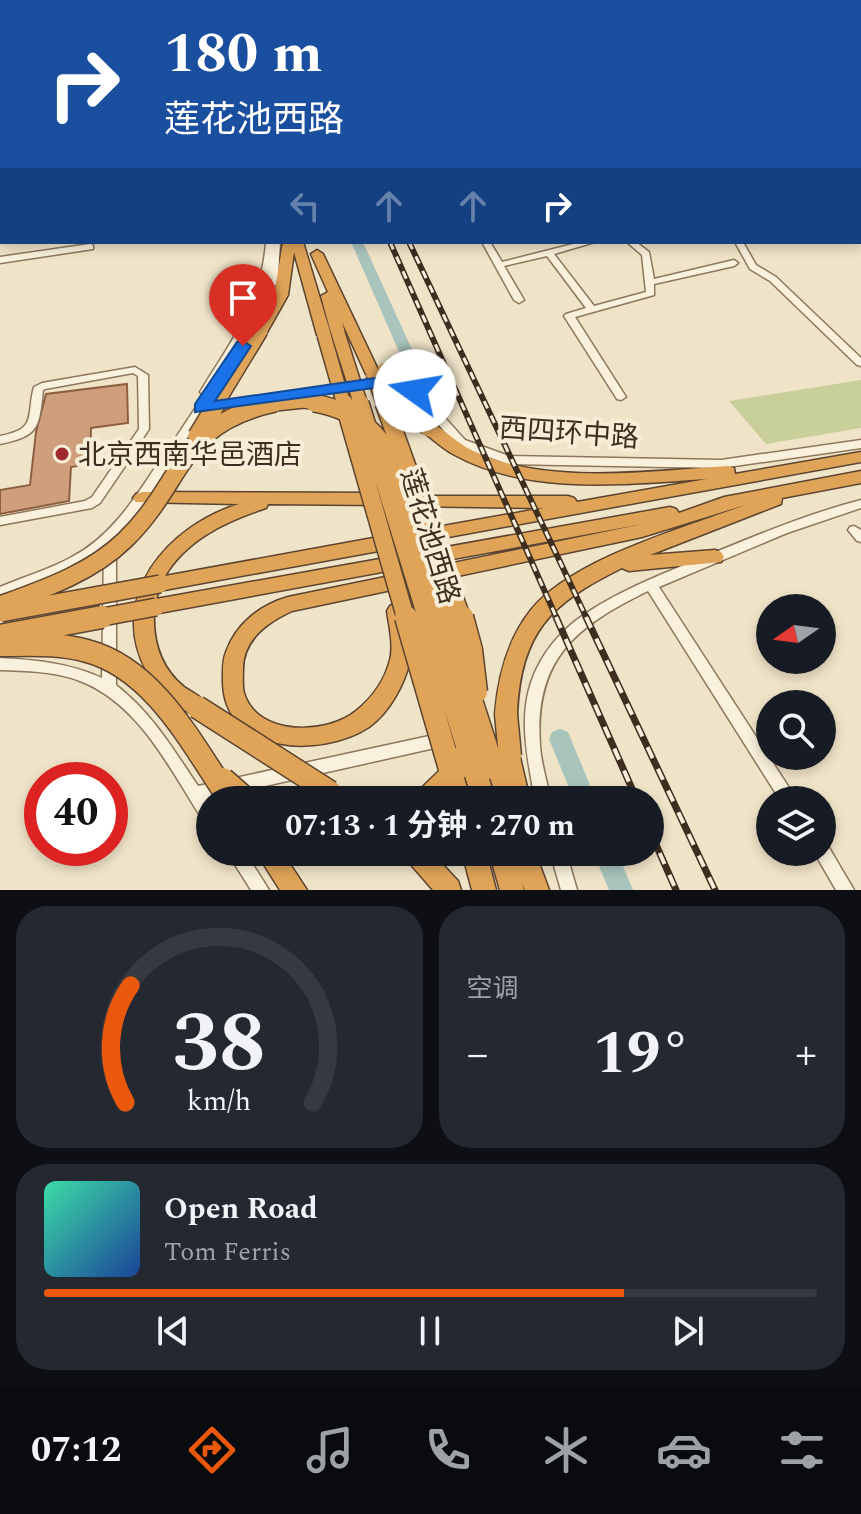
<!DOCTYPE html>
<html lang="zh">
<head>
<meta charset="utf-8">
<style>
  body { margin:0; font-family:Spectral,"Noto Sans SC",serif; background:#242831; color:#f1f3f6; height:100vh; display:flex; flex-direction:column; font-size:30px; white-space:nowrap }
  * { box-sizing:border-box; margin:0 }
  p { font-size:26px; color:#9ea1a6 }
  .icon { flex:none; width:44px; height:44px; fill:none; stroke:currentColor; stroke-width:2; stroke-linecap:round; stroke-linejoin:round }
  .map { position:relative; height:890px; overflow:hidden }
  .panel { display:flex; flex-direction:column; gap:16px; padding:16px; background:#0d0f14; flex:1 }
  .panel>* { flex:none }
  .hud { position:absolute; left:0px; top:0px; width:862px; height:244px; box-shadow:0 4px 12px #0003; background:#1a4fa0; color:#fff; overflow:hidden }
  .needle { width:52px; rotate:256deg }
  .controls { position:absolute; left:756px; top:594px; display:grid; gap:16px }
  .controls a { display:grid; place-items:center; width:80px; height:80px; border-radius:50%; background:#171b24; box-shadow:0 4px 12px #0003; font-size:40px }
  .speed { position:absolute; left:24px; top:762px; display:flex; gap:16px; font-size:40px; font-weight:700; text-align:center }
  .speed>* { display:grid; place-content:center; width:104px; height:104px; border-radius:50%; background:#171b24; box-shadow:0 4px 12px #0003; line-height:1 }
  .speed .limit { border:12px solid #d22; background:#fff; color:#111 }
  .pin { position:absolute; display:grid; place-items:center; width:68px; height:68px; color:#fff; margin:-82px -34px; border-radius:50% 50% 50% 0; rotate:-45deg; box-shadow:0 0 8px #0007 }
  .pin .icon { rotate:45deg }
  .me { position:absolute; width:88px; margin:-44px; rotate:283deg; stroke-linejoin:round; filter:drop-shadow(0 0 6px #0008) }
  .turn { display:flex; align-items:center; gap:28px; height:168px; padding:0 32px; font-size:36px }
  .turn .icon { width:104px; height:104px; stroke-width:2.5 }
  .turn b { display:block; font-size:56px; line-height:68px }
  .lanes { display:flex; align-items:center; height:76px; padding:0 32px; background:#0003; justify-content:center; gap:40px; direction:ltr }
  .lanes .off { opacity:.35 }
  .big { font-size:60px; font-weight:700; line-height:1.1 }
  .panel .widget { flex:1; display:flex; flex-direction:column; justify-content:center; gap:12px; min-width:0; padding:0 28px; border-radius:32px; background:#242831 }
  .panel .dial { align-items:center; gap:0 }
  .dial svg { height:208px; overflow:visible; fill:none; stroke:#363941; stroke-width:7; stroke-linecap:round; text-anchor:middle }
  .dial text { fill:#f1f3f6; stroke:none }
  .song { display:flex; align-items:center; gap:24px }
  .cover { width:96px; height:96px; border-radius:12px; background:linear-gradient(135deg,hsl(160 70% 55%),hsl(220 70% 35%)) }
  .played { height:8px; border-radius:4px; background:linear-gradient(90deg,#ea580c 75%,#363941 75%) }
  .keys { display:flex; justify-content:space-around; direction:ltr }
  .heat { display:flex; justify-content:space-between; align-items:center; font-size:44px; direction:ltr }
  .panel .tiles { flex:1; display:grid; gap:16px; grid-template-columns:1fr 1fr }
  .widget:last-child { grid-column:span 2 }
  .trip { position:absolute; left:196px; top:786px; width:468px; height:80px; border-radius:40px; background:#171b24; box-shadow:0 4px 12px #0003; font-weight:700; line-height:80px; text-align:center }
  .dock { display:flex; height:128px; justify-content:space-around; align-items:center; background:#090b0e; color:#9ea1a6 }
  .dock .icon { width:56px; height:56px }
  .dock .selected { color:#ea580c }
  .dock b { font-size:36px; color:#f1f3f6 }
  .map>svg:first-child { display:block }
  .green { fill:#c9cf9b }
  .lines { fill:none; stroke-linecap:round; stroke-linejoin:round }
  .river { fill:#a9c4bc; fill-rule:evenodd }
  .building { fill:#cf9f7d; stroke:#8d5f41; stroke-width:2 }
  .minor-casing { stroke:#8d765c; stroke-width:3 }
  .major-casing { stroke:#5b4430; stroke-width:3 }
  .highway-casing { stroke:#5b4430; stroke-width:3 }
  .minor { fill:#faf1dc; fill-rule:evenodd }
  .major { fill:#f3d9a0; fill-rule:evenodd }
  .highway { fill:#e0a458; fill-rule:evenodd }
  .rail-far1-casing { stroke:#3d2e20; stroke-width:6 }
  .rail-casing { stroke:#3d2e20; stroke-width:7 }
  .rail-far1 { stroke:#f7eed8; stroke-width:3; stroke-dasharray:8; stroke-linecap:butt }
  .rail { stroke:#f7eed8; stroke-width:4; stroke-dasharray:12; stroke-linecap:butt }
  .highway-bridge-far2-casing { stroke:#5b4430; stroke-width:16; stroke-linecap:butt }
  .highway-bridge-far1-casing { stroke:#5b4430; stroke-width:20; stroke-linecap:butt }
  .highway-bridge-casing { stroke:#5b4430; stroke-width:25; stroke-linecap:butt }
  .highway-bridge-far2 { stroke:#e0a458; stroke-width:13 }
  .highway-bridge-far1 { stroke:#e0a458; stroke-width:17 }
  .highway-bridge { stroke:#e0a458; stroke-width:22 }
  .route { fill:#1a73e8; stroke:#114b97; stroke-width:2 }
  .poi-dot { fill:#9e2a2b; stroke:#f7eed8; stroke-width:3 }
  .labels { text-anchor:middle; stroke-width:8; stroke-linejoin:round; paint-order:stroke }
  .street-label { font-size:28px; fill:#3d2e20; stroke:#f7eed8 }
  .poi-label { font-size:28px; fill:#3d2e20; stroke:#f7eed8; text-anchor:start }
</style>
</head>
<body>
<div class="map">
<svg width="861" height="890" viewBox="0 0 861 890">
  <rect width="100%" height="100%" fill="#f0e4c8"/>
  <path class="green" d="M 861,380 L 861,428 L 766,444 L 729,401 Z"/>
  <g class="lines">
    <path class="river" d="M 249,0 L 257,0 L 258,2 L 250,2 Z
      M 351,242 L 363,242 L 414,354 L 412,357 L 407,358 L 400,354 Z
      M 560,729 L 568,732 L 596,800 L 574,800 L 549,739 L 552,732 Z
      M 593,852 L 617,852 L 633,890 L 609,890 Z"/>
  </g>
  <path class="building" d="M 127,384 L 128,423 L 91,428 L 90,464 L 71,467 L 69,501 L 0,514 L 0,490 L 30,485 L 36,432 L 46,394 Z"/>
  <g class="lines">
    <g class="minor-casing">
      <path id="minor" d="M 5,0 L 11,0 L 11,2 L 5,2 Z
        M 83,0 L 89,0 L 89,2 L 83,2 Z
        M 133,0 L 139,0 L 139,2 L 133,2 Z
        M 206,0 L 212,0 L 213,2 L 207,2 Z
        M 2,20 L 2,30 L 0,31 L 0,21 Z
        M 860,29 L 861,29 L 861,33 L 860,33 Z
        M 0,80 L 2,80 L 2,84 L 0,84 Z
        M 266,242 L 280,242 L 278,278 L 262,323 L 209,404 L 261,398 L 266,401 L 265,403 L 204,411 C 174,457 141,521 96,554 C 74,571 27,588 0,597 L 0,587 C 23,577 48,570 70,558 C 112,537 137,495 162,457 L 134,453 L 100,503 L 92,508 L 0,525 L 0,517 L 85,501 L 92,497 L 139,429 L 138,376 L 133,373 L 45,389 L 43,390 C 39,428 39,436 0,444 L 0,436 C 38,429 26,416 34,387 L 42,383 L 135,367 L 148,375 L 149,429 L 138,446 L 167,451 L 204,395 L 200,392 C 230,343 262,302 266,242 Z
        M 482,242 L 490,242 L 502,262 L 581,242 L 595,242 L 554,254 L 594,306 L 646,292 L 642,255 L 627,242 L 636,242 L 649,252 L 654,279 L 734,260 L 738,263 L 734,266 L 654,284 L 654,295 L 575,317 L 626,397 L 621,400 L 617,399 L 564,316 L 566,314 L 586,308 L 547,256 L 504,266 L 524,300 L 519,303 L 514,300 Z
        M 735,242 L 743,242 L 756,265 L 776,277 L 861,358 L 861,366 L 857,365 L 770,281 L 750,269 Z
        M 90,244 L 93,245 L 93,249 L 0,263 L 0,257 Z
        M 380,379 L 408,382 L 419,389 L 465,440 L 509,456 L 721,460 L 861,440 L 861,448 L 721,468 L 508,464 L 457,446 L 411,393 L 401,387 L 380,385 L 294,399 L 289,396 L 294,393 Z
        M 861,500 L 861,508 L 787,533 L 659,587 L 797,800 L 780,800 L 648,591 C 576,626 534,659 540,745 C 541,763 547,782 551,800 L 535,800 C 527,756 516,710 537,668 C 547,647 565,627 585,614 C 622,589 665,573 706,556 C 757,535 807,514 861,500 Z
        M 854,526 L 861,530 L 861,542 L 857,541 L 848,530 L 850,527 Z
        M 110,547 L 114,549 L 116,552 L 116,685 C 152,713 173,749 198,786 L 443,733 L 448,735 L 450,740 L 448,745 L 207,799 L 210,803 L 210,825 L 204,822 C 171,771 140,704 80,681 C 55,671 26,671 0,670 L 0,658 C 36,660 69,663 102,678 L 104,552 L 106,549 Z
        M 822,844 L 828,846 L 854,890 L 836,890 L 814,852 L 822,852 Z
        M 227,852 L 245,852 L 269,890 L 251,890 Z
        M 550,852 L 566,852 L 577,890 L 561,890 Z"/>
    </g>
    <g class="major-casing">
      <path id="major" d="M 738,0 L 746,0 L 748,2 L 740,2 Z
        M 860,69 L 861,69 L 861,74 L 860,74 Z
        M 0,134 L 2,134 L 2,140 L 0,140 Z"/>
    </g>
    <g class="highway-casing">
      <path id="highway" d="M 222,0 L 230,0 L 231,2 L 223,2 Z
        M 283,242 L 303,242 L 331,335 L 329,338 L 324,339 L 317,335 L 294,252 L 288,295 L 266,334 L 256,334 L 254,331 L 274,295 Z
        M 317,250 L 323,254 L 380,374 L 378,377 L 373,378 L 366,374 L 342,322 L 345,333 L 343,336 L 338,337 L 331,333 L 321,296 L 328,292 L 311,254 Z
        M 429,423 C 441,426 450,437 460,443 C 469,450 482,455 493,459 C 563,483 655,471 728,466 L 734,468 L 735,474 L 861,452 L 861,462 L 421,542 L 415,541 L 412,536 L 415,531 L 544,508 L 407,506 L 401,504 L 398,500 L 401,496 L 568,496 L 574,498 L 577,502 L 707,479 C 625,484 528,496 453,454 C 442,448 433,439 423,432 L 421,428 L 423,424 Z
        M 861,471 L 861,483 L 782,498 L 781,504 L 650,555 L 715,550 L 721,552 L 724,557 L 721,562 L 629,571 L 622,568 C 551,603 521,631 517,714 L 513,721 L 506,723 L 499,721 L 495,714 C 498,677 507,640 531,610 C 572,559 684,528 745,505 L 642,537 L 292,611 C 268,622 243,639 243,669 C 243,676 242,686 244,693 C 257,737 327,735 356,711 C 372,698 385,680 390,660 C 394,645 389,626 387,611 L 390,606 L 397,603 L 404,606 L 407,611 C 408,626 414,645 410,660 C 405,684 389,713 369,727 C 322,758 224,755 223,682 C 223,671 222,662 226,652 C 236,624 260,605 288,597 L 643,524 L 154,614 C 153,643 161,668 184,687 C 193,693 203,697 208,707 L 204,713 L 197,716 C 177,709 158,691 147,672 C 106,597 168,526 239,504 L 136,502 L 133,498 L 136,494 L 142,492 L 384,493 L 390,495 L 393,499 L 390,503 L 384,505 L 268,504 L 266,508 C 227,521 187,539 165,576 L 395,534 L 401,536 L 404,541 L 401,546 L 395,548 L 159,591 L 156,599 L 670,507 L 676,509 L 679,513 L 724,497 Z
        M 510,746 L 518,749 L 530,800 L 494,800 L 482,768 L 485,761 L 493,758 L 500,760 L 502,749 Z
        M 256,852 L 282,852 L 307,890 L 280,890 Z
        M 403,852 L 431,852 L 458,881 L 461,890 L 433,890 L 407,860 Z
        M 462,852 L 486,852 L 496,890 L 472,890 Z
        M 489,852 L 535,852 L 549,890 L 525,890 L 522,883 L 524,890 L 500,890 Z"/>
    </g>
    <use href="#minor" class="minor"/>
    <use href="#major" class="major"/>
    <use href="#highway" class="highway"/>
    <g class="rail-far1-casing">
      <path id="rail-far1" d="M 390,242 L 557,619
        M 409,242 L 587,619"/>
    </g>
    <g class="rail-casing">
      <path id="rail" d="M 556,617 L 637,800
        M 586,617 L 715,890
        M 650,831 L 676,890"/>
    </g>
    <use href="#rail-far1" class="rail-far1"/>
    <use href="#rail" class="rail"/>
    <g class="highway-bridge-far2-casing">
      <path id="highway-bridge-far2" d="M 338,333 L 361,405
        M 324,335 L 344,405
        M 384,370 L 411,405
        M 373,374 L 384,405
        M 216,405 L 261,331
        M 266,405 L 304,401 L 326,405"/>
    </g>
    <g class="highway-bridge-far1-casing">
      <path id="highway-bridge-far1" d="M 314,403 C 337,407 358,416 374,433 C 402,462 430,576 444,619
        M 344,403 L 406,619
        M 360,403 L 427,619
        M 384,403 L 462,619
        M 410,403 L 429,428
        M 197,436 L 217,403
        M 0,605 C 44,589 91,573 125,540 C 185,482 177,424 275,403
        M 1,613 L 160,584
        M 92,619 L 156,607"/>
    </g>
    <g class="highway-bridge-casing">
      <path id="highway-bridge" d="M 406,617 L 459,800
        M 427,617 L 484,800
        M 444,617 L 493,768
        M 462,617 L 471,650 L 476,692
        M 0,636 L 102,617
        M 0,645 C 29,645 59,643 87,651 C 155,669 193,746 230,800
        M 197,707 L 330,792
        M 506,714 L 510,756
        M 223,779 L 247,800
        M 425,800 L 458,768 L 471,742"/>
    </g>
    <use href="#highway-bridge-far2" class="highway-bridge-far2"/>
    <use href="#highway-bridge-far1" class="highway-bridge-far1"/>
    <use href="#highway-bridge" class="highway-bridge"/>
  </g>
  <path class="route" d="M 243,341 L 251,346 L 215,401 L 389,376 L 410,380 L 423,391 L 415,396 L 389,386 L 195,412 L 195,404 L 237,342 Z"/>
  <circle class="poi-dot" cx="62" cy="454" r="8"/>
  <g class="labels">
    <g class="street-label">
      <text transform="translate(569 432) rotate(4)" y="10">西四环中路</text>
      <text transform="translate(431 536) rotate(73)" y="10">莲花池西路</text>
    </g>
    <g class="poi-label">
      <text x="78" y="464">北京西南华邑酒店</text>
    </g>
  </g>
</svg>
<div class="controls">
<a><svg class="needle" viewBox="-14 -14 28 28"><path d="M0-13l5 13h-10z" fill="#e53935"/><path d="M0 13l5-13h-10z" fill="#9ea1a6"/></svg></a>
<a><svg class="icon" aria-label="search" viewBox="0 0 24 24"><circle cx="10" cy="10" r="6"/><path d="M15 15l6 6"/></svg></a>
<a><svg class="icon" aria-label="layers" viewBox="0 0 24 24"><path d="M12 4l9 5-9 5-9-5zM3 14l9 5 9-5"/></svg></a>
</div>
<div class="speed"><div class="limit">40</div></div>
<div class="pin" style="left:243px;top:346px;background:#d93025"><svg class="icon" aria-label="arrive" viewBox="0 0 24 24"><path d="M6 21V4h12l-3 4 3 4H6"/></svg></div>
<svg class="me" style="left:415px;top:391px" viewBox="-20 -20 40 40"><circle r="19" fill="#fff"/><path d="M0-13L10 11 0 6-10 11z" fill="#1a73e8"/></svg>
<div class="trip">07:13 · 1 分钟 · 270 m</div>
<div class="hud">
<div class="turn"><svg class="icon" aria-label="right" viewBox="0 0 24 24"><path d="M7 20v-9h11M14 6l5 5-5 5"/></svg><div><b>180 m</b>莲花池西路</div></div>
<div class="lanes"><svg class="icon off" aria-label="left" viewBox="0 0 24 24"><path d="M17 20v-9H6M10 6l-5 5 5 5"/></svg><svg class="icon off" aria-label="ahead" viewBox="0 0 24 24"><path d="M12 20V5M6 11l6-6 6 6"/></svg><svg class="icon off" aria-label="ahead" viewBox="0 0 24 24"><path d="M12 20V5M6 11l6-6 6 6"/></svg><svg class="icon" aria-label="right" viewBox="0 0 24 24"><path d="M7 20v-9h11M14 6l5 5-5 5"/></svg></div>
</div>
</div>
<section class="panel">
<div class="tiles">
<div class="widget dial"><svg viewBox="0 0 100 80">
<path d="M14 69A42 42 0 1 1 86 69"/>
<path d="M14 69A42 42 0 0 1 16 24" stroke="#ea580c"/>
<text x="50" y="56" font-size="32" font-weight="700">38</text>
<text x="50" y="72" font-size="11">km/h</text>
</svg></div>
<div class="widget"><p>空调</p>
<div class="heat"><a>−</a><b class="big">19°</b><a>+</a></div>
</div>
<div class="widget">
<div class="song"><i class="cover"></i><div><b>Open Road</b><p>Tom Ferris</p></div></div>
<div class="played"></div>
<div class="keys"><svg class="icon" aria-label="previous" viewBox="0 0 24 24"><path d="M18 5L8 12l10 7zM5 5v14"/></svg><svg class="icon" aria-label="pause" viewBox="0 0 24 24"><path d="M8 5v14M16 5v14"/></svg><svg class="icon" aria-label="next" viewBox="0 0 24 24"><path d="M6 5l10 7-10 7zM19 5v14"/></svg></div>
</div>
</div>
</section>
<nav class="dock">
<b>07:12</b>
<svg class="icon selected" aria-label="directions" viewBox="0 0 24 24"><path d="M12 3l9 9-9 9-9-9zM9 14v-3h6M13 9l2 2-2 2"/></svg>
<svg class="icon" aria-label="music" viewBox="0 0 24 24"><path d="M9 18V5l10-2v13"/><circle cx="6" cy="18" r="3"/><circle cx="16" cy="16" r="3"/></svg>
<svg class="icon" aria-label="phone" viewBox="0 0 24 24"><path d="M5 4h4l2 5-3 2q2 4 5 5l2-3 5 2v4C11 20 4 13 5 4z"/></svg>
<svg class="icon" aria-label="climate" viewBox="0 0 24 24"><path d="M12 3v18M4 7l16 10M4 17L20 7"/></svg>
<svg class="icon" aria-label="car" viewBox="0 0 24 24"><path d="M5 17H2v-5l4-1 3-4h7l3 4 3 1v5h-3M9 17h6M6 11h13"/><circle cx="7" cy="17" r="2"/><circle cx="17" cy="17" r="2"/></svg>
<svg class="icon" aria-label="filters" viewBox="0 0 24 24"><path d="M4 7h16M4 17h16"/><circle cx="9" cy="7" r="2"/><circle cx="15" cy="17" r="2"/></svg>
</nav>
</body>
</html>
